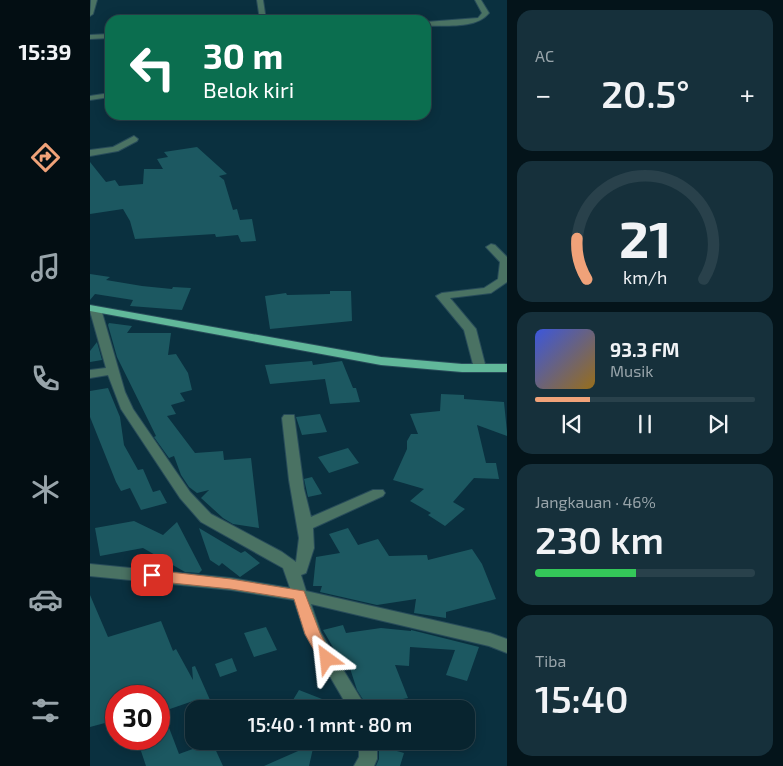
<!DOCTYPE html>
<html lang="id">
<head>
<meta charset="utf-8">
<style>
  body { margin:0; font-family:"Exo 2",sans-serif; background:#16303b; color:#f1f3f6; height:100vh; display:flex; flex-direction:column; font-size:19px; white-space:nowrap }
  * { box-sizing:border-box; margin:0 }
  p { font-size:16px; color:#98a4aa }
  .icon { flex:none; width:28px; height:28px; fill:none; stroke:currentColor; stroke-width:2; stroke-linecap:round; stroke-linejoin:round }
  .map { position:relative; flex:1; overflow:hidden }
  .details { display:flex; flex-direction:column; gap:10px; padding:10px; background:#04141a; width:276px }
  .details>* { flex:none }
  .banner { position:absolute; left:15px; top:15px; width:326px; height:105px; border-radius:15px; box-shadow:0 2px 12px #0003,0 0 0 1px #29414b; background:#0b6e4f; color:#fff; overflow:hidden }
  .speed { position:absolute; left:15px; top:685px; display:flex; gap:10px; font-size:25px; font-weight:700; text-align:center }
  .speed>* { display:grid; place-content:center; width:65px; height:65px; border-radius:50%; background:#08242f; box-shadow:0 2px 12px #0003,0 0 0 1px #29414b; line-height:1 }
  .speed .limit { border:8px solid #d22; background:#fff; color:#111 }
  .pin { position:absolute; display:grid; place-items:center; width:42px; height:42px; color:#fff; margin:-21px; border-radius:10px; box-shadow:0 2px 8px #0006 }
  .me { position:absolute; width:55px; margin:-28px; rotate:330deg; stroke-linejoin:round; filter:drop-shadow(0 0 4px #0008) }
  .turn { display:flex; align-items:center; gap:18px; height:105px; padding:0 15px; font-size:22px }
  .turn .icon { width:65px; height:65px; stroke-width:2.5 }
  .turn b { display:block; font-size:35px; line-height:42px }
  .big { font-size:38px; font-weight:600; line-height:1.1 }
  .details .tile { flex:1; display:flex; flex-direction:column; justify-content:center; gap:8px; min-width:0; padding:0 18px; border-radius:15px; background:#16303b }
  .details .dial { align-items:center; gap:0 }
  .dial svg { height:130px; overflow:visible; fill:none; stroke:#29414b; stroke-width:7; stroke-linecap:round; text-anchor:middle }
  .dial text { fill:#f1f3f6; stroke:none }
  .song { display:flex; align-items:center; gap:15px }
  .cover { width:60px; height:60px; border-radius:8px; background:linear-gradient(135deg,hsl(230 70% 55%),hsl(40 70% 35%)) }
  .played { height:5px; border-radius:2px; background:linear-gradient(90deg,#f0a279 25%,#29414b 25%) }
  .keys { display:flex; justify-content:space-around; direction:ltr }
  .heat { display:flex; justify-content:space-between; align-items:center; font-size:28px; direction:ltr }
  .charge { height:8px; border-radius:4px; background:linear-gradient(90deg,#34c759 46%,#29414b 0) }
  .trip { position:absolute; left:95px; top:700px; width:290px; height:50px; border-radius:15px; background:#08242f; box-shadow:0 2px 12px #0003,0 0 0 1px #29414b; font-weight:600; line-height:50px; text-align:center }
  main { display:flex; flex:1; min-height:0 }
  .tabs { display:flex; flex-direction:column; width:90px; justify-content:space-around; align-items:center; background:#030e13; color:#98a4aa }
  .tabs .icon { width:35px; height:35px }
  .tabs .selected { color:#f0a279 }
  .tabs b { font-size:22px; color:#f1f3f6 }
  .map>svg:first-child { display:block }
  .building { fill:#1c5861 }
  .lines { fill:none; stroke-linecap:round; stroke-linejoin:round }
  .minor-casing { stroke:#284c5a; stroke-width:2 }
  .major-casing { stroke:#284c5a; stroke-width:2 }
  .minor { fill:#4a7263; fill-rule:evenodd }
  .major { fill:#61b89a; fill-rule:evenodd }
  .route { fill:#f0a279; stroke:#9c694f }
</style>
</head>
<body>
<main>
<nav class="tabs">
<b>15:39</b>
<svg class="icon selected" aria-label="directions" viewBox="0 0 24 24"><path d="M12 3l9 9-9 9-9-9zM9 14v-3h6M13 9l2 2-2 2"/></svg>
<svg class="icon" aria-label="music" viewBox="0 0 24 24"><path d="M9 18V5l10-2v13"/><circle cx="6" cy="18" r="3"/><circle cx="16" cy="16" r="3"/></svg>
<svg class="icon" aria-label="phone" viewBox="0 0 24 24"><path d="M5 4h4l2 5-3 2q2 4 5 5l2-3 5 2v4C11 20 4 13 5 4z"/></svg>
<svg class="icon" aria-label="climate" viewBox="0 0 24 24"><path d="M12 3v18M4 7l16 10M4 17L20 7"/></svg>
<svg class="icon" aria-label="car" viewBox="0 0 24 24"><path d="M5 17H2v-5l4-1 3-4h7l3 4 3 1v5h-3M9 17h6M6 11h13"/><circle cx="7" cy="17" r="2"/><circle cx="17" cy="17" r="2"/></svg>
<svg class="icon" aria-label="filters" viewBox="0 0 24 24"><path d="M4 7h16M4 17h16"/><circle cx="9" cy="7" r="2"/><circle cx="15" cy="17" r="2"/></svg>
</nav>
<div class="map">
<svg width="417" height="766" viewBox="0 0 417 766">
  <rect width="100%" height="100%" fill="#0a303f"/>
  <path class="building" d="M 107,147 L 137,174 L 129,176 L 134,180 L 143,210 L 147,209 L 150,220 L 162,219 L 166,241 L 151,242 L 148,235 L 126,237 L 125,234 L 45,239 L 40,221 L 33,209 L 0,214 L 0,162 L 16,182 L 25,180 L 29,186 L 53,184 L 54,169 L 73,169 L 67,159 L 78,157 L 74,152 Z
    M 0,274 L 20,277 L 16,280 L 52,286 L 82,289 L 83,287 L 101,288 L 92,310 L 40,306 L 43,300 L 5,294 L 0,300 Z
    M 240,291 L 261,291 L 262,321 L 180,329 L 175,296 L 196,293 L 197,295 L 240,294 Z
    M 19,323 L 42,326 L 37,333 L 81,333 L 78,355 L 86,354 L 98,373 L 102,390 L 90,393 L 95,401 L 81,405 L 86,414 L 77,416 L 105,453 L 133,451 L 134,460 L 161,458 L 169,528 L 143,524 L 133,518 L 111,498 L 119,490 L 107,493 L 99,487 L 91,475 L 84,456 L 79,458 L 64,437 L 66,436 L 27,357 L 18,325 Z
    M 7,342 L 12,360 L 0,362 L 0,351 Z
    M 222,361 L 223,365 L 252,361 L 263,388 L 266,388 L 270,402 L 240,404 L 235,379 L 180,384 L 175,365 Z
    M 18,388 L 30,417 L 34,445 L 48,470 L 53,469 L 63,492 L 70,490 L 77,503 L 51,510 L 40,488 L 31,491 L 26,482 L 0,417 L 0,391 Z
    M 351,394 L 374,395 L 374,399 L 414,402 L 417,432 L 417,436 L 387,425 L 396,463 L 406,463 L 409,479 L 384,478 L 363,502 L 375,509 L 355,526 L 338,515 L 341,513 L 320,501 L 334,489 L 303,480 L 317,449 L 317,441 L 321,434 L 328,434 L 320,414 L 350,411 Z
    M 230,414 L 237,432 L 212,435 L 206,417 Z
    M 258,448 L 269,463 L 239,473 L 228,457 Z
    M 222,477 L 232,494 L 218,497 L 214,479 Z
    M 44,521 L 73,535 L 87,522 L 112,570 L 109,573 L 95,572 L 53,548 L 10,556 L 5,528 Z
    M 109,528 L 151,553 L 155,551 L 170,563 L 150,577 L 132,563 L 129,566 L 120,560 Z
    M 258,528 L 268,545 L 288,539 L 299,556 L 337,555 L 338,560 L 382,549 L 392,564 L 406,599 L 356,612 L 356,618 L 324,613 L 326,599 L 287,605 L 230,592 L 232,586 L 223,586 L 226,557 L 250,553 L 239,534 Z
    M 0,595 L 18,637 L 71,621 L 83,651 L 86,649 L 103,680 L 102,667 L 105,666 L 124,709 L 107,709 L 106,700 L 77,710 L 71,696 L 26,696 L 26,720 L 0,727 Z
    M 253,625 L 256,633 L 291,628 L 321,631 L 321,630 L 389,647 L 377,681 L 356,675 L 365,650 L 320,647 L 319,666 L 305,665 L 318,698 L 277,706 L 267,690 L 258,662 L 252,663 L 233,630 Z
    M 176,627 L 187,650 L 164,657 L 154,633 Z
    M 142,658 L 147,671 L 130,677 L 125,664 Z
    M 209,690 L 255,708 L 254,709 L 209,709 L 200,705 Z
    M 69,704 L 70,704 L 89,754 L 122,742 L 133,766 L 56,766 L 47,739 L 69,739 Z
    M 224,744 L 219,766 L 174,766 Z
    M 289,746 L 314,753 L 310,766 L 286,766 L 289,759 Z"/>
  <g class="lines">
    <g class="minor-casing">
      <path id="minor" d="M 1,0 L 7,0 L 3,14 L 0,16 Z
        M 167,0 L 173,0 L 176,20 L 170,20 Z
        M 385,0 L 391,0 L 399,13 C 386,29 356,25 336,26 L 336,22 L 388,18 L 392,13 Z
        M 20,34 L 20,38 L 0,39 L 0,35 Z
        M 20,93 L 20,97 L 0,100 L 0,96 Z
        M 44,136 L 48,139 L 47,141 L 28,151 L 0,156 L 0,150 L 23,147 Z
        M 401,244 L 405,245 L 417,257 L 417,282 L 401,293 L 360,298 L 386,329 L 396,368 L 390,372 L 384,368 L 374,330 L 346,296 L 352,293 L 394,288 L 408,279 L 410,262 L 396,247 Z
        M 5,306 L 11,309 L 35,392 L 43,409 L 100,492 L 121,514 L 192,552 L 206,562 L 209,538 L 199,480 L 192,418 L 194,415 L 204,415 L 214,489 L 221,517 L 283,490 L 293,490 L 295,493 L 293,496 L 223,528 L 224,548 L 216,573 L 211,575 L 216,591 L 400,633 L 417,639 L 417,653 L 399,646 L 221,604 L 231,633 L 277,709 L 259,709 L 215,634 L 204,600 L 141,590 L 0,576 L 0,564 L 141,578 L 200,588 L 193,568 L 111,522 L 90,498 L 31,409 L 18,375 L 0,378 L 0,370 L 16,368 L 0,311 L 1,307 Z
        M 269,741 L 287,741 L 287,759 L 284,766 L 264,766 L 269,757 Z"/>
    </g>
    <g class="major-casing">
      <path id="major" d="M 0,305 L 291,357 L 372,364 L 417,364 L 417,372 L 372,372 L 291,365 L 0,311 Z"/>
    </g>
    <use href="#minor" class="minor"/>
    <use href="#major" class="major"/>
  </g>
  <path class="route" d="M 62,570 L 141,579 L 214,591 L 230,633 L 244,659 L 242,663 L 237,665 L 231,663 L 215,634 L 204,599 L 141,589 L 62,581 L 57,579 L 55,575 L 57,572 Z"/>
</svg>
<div class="speed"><div class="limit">30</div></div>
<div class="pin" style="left:62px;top:575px;background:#d93025"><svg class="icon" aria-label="arrive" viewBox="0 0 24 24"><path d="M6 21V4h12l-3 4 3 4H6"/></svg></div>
<svg class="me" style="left:237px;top:659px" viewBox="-20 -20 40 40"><path d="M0-17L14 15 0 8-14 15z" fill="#f0a279" stroke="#fff" stroke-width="4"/></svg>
<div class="trip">15:40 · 1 mnt · 80 m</div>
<div class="banner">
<div class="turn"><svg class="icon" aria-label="left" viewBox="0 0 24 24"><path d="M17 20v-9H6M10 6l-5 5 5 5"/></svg><div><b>30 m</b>Belok kiri</div></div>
</div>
</div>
<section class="details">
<div class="tile"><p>AC</p>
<div class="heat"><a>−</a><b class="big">20.5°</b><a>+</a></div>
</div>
<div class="tile dial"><svg viewBox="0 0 100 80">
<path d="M14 69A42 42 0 1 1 86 69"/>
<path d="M14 69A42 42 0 0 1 8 44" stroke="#f0a279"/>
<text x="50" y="56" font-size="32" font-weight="700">21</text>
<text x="50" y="72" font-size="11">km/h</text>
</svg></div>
<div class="tile">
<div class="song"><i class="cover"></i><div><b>93.3 FM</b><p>Musik</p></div></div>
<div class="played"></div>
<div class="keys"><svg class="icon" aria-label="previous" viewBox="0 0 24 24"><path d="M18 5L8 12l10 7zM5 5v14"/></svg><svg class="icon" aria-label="pause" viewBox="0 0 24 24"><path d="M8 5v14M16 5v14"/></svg><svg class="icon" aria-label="next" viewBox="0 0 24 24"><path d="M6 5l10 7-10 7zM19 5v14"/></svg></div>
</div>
<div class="tile"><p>Jangkauan · 46%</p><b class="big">230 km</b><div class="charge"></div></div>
<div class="tile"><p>Tiba</p><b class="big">15:40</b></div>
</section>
</main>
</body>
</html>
